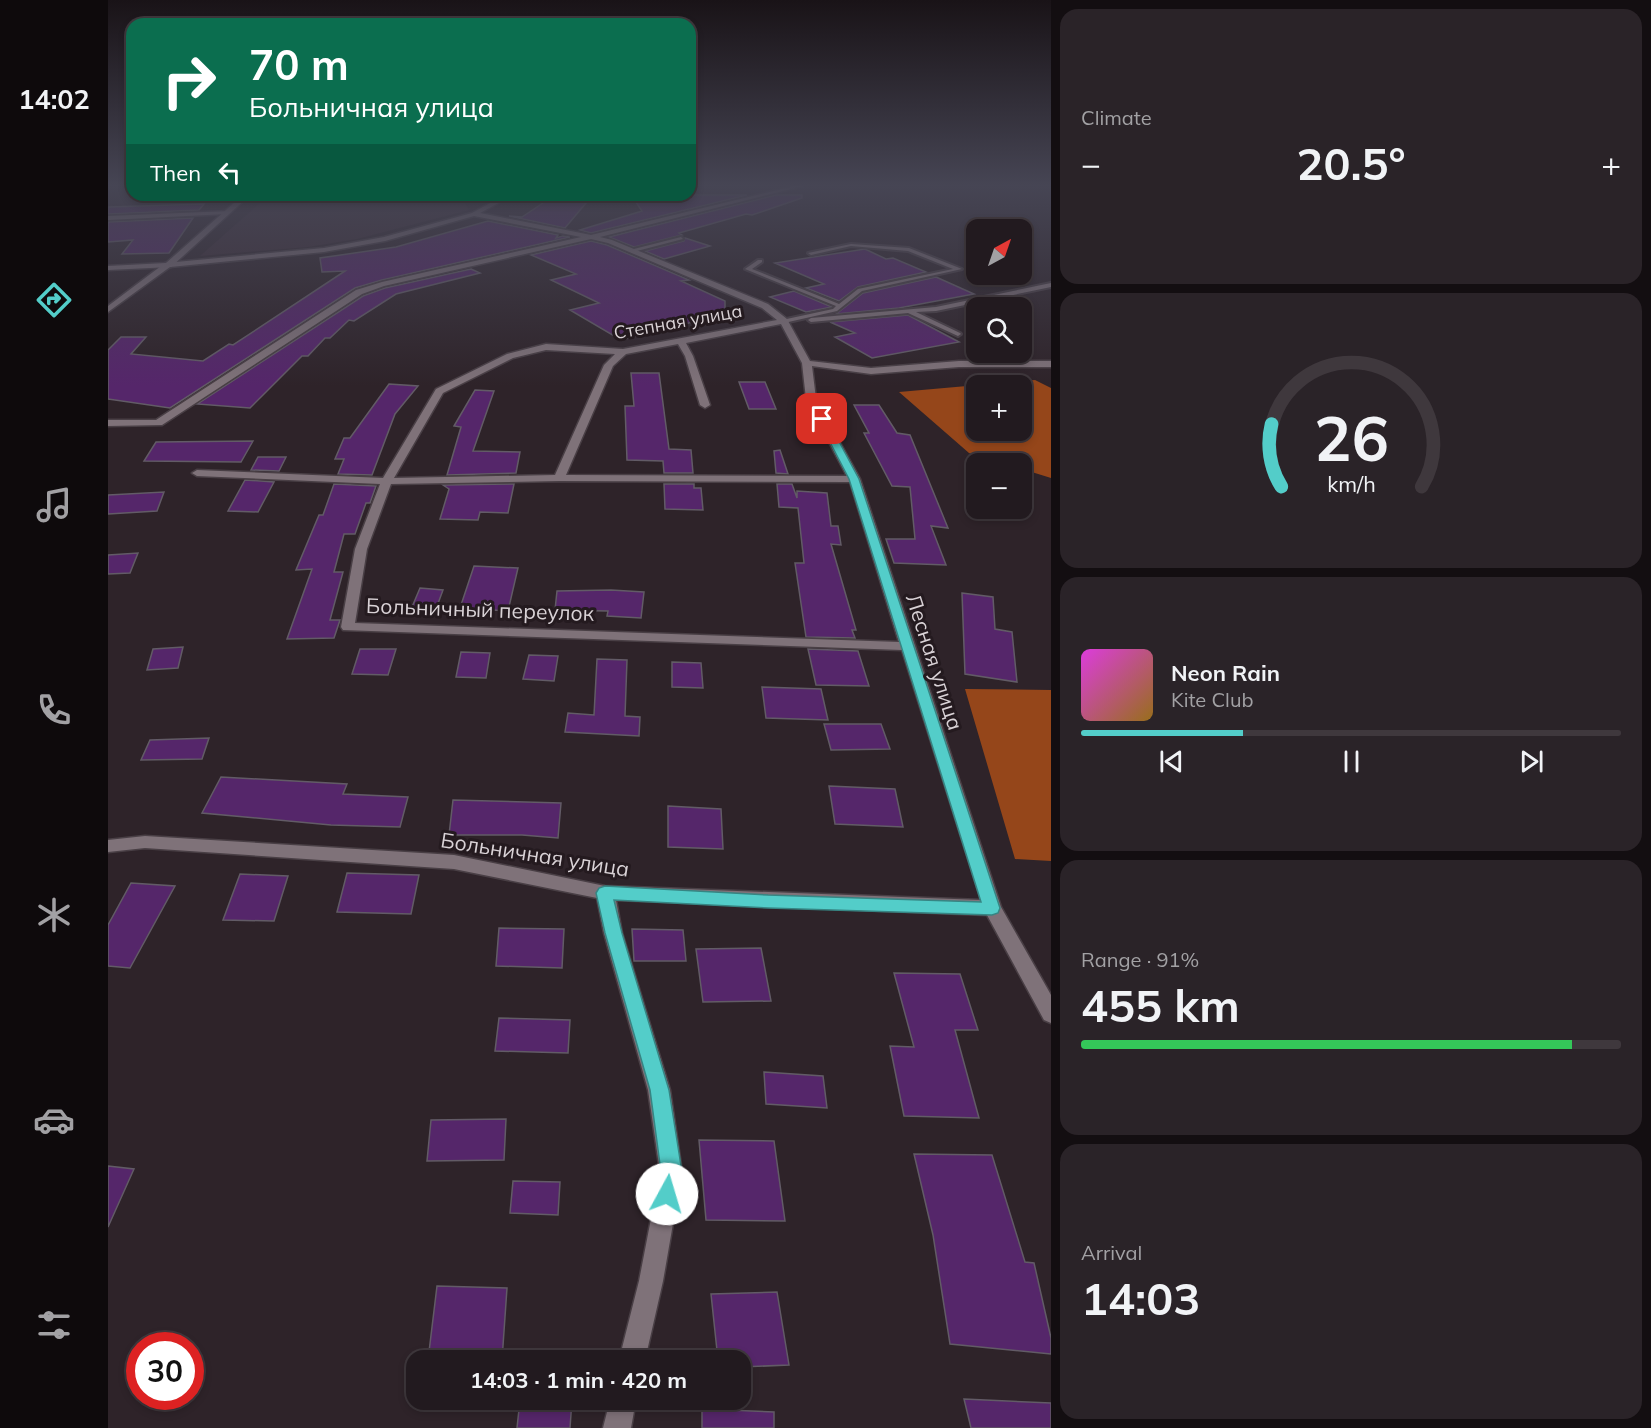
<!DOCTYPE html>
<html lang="en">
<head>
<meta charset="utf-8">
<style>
  body { margin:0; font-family:Mulish,sans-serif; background:#2a2328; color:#f1f3f6; height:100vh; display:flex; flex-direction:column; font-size:22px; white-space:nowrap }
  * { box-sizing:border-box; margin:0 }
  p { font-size:20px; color:#a2a1a4 }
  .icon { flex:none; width:33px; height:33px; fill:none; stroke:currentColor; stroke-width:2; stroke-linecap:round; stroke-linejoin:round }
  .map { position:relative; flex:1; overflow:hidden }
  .panel { display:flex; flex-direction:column; gap:9px; padding:9px; background:#130e11; width:600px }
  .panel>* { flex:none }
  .banner { position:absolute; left:18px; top:18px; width:570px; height:183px; border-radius:18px; box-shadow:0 3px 9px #0003,0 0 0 2px #3f383d; background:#0b6e4f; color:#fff; overflow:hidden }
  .needle { width:39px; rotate:40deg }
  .tools { position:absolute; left:858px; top:219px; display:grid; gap:12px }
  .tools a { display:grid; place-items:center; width:66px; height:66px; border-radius:12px; background:#221a1f; box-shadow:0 3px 9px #0003,0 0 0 2px #3f383d; font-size:30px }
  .speed { position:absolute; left:18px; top:1332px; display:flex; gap:12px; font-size:30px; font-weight:700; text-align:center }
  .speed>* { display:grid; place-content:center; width:78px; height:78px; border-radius:50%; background:#221a1f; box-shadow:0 3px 9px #0003,0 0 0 2px #3f383d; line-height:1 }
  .speed .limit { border:9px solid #d22; background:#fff; color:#111 }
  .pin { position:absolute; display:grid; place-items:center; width:51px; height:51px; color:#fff; margin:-26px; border-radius:12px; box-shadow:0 3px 9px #0006 }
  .me { position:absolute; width:66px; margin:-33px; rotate:6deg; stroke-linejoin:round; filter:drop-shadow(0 0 4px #0008) }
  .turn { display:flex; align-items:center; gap:21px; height:126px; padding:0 24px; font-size:27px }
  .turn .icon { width:78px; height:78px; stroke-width:2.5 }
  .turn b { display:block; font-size:42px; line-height:51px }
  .then { display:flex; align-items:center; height:57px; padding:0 24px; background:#0003; gap:12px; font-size:22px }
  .big { font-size:45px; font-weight:700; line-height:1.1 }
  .panel .tile { flex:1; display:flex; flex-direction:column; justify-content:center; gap:9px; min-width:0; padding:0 21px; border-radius:18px; background:#2a2328 }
  .panel .dial { align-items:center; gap:0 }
  .dial svg { height:156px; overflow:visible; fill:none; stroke:#3f383d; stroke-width:7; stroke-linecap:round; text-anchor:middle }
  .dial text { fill:#f1f3f6; stroke:none }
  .song { display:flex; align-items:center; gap:18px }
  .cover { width:72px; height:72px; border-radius:9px; background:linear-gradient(135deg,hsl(300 70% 55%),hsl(40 70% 35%)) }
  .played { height:6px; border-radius:3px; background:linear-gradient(90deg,#53cdc9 30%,#3f383d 30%) }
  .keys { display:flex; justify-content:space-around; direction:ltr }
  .heat { display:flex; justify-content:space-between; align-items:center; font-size:33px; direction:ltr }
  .charge { height:9px; border-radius:4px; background:linear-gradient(90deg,#34c759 91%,#3f383d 0) }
  .trip { position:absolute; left:298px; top:1350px; width:345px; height:60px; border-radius:18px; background:#221a1f; box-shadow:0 3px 9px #0003,0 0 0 2px #3f383d; font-weight:700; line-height:60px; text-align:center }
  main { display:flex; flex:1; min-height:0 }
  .tab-bar { display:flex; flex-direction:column; width:108px; justify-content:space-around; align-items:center; background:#0e0a0c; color:#a2a1a4 }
  .tab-bar .icon { width:42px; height:42px }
  .tab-bar .active { color:#53cdc9 }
  .tab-bar b { font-size:27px; color:#f1f3f6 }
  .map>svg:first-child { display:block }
  .built { fill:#3b2b34 }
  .forest { fill:#95461a; fill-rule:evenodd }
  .building { fill:#55266a; stroke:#625b66; stroke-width:1.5 }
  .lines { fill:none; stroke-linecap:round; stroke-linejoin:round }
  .service-casing { stroke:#493f45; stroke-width:4 }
  .minor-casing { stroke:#493f45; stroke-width:3 }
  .tertiary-casing { stroke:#493f45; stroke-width:3 }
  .service { fill:#7f7279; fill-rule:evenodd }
  .minor { fill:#7f7279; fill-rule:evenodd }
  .tertiary { fill:#7f7279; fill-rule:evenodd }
  .route { fill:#53cdc9; stroke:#368583; stroke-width:1.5 }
  .labels { text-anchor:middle; stroke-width:6; stroke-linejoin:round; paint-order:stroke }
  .far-street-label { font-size:18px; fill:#d9d2d6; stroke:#241a1f }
  .street-label { font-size:21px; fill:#d9d2d6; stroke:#241a1f }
</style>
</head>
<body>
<main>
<nav class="tab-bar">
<b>14:02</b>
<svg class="icon active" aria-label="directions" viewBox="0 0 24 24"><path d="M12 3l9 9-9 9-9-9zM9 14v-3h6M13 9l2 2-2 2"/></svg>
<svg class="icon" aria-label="music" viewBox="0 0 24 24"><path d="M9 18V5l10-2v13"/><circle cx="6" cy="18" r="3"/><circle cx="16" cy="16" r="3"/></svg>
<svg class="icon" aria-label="phone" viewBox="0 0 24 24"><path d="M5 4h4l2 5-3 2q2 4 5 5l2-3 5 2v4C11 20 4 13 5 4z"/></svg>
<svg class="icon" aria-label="climate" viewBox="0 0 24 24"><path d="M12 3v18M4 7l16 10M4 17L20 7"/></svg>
<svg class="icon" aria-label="car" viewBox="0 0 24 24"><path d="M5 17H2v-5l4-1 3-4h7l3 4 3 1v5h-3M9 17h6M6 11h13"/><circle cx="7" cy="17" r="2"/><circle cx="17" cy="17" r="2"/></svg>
<svg class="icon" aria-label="filters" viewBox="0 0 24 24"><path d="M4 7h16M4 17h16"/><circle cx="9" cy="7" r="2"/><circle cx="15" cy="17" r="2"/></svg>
</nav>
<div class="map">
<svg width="943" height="1428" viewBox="0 0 943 1428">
  <rect width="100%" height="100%" fill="#2e2329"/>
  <path class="built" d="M 161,195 L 352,195 L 361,210 L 249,239 L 200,247 L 92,256 Z"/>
  <path class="forest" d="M 927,380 L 943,388 L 943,478 L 914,469 L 914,464 L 895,463 L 861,453 L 791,392 ZM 868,386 L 914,386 L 914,430 L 868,430 Z
    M 857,689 L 943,690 L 943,861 L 907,859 Z"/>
  <path class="building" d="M 523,195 L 639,195 L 483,233 L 472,230 L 534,211 Z
    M 668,195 L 694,195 L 694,198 L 644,215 L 638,214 L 571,233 L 574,235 L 526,247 L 501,237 Z
    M 441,199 L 478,203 L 457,228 L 401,216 L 414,217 Z
    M 96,204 L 91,210 L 0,214 L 0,207 Z
    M 85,218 L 61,253 L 14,254 L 25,240 L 0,242 L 0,222 Z
    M 380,221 L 450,235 L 448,238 L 455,236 L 462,237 L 274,280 L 247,288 L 62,408 L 0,399 L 0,350 L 13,337 L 38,337 L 23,354 L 95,361 L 121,344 L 125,345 L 237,271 L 214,272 L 212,258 L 288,247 Z
    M 577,238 L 602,246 L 556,259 L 537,251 L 576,241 Z
    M 483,241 L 499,245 L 581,280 L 573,281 L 617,301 L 617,314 L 513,340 L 462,310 L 491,303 L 443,280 L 468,274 L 423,255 Z
    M 757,249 L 778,259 L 785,258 L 818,272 L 750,287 L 731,301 L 698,288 L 716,284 L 667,263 Z
    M 363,269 L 372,273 L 288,294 L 246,321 L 241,320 L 222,338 L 217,338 L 200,356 L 194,356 L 142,408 L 89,404 L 255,296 L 277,288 Z
    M 828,277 L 866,294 L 791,308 L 728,314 L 755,293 Z
    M 686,291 L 724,307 L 698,312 L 662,297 Z
    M 800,315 L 851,342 L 764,358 L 727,337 L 747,333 L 722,322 Z
    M 523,373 L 551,373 L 561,449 L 583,450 L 585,473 L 556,473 L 555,461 L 519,460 L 517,406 L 526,406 Z
    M 631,382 L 657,382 L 668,409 L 641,409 Z
    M 281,384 L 310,386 L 287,414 L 264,475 L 230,474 L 236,459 L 227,459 L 236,438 L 242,438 Z
    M 367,390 L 386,391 L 365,451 L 412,452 L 408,473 L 339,475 L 353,427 L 346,426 Z
    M 746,405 L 771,405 L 789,433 L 802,435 L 840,528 L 823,526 L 838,565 L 786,563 L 778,539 L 807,539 L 802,487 L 784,486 L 756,433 L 761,433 Z
    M 145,441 L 133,462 L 36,461 L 48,442 Z
    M 672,450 L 680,474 L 668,473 L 666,451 Z
    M 150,457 L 178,457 L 171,471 L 143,470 Z
    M 137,480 L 166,482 L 150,512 L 120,511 Z
    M 226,484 L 268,486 L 262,503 L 258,503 L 247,534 L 236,534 L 226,572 L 235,572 L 222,620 L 232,620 L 226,638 L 179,639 L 204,569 L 188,570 L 211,515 L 215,515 Z
    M 406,484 L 400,513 L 372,512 L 370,520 L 332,519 L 341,489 L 335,485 Z
    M 556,484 L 586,484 L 586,488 L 593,488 L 595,510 L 557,509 Z
    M 669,484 L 684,484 L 689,498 L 689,491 L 719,493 L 723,526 L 730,526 L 733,545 L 723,544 L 748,630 L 744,630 L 747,638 L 698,637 L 687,563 L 696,563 L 690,508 L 671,507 Z
    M 56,492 L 49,511 L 0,514 L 0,495 Z
    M 30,553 L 22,573 L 0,574 L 0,555 Z
    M 366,566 L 410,568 L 400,611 L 352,608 Z
    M 312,588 L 335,590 L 328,609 L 304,607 Z
    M 503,590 L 536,592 L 533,618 L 499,616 L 500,611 L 447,610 L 449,591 Z
    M 854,593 L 885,597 L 887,629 L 904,632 L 909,682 L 857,674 Z
    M 75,647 L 70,668 L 39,670 L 45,649 Z
    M 252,649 L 288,649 L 280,675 L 244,674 Z
    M 700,649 L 750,651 L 761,686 L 708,685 Z
    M 353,652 L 382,653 L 378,678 L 348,677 Z
    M 421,655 L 450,656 L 446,681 L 415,679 Z
    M 489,659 L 519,660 L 517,716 L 532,717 L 531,736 L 457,732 L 460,713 L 486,715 Z
    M 564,662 L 593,663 L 595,688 L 564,687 Z
    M 654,687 L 713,689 L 720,720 L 658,718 Z
    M 716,724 L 773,724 L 782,749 L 723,750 Z
    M 101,738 L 94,759 L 33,760 L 42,740 Z
    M 113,777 L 239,784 L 235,794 L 300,797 L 292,827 L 223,825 L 94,813 Z
    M 721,786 L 787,789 L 795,827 L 727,824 Z
    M 345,800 L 453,803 L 450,838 L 414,835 L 341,835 Z
    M 560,806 L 613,809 L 615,849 L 560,847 Z
    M 239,873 L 311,875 L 303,914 L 229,912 Z
    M 132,874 L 180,876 L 166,921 L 115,920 Z
    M 23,883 L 67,886 L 22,968 L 0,966 L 0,925 Z
    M 391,928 L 456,929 L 454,968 L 388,966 Z
    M 524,929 L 575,930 L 578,961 L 526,961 Z
    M 653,948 L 663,1001 L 595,1002 L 588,949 Z
    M 786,973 L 852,974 L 870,1030 L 847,1030 L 871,1118 L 796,1116 L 782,1046 L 806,1047 Z
    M 391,1018 L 462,1020 L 460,1053 L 387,1051 Z
    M 656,1072 L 715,1076 L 719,1108 L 658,1104 Z
    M 398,1119 L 396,1160 L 319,1161 L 323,1120 Z
    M 591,1140 L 666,1141 L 677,1221 L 598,1220 Z
    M 806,1154 L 884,1155 L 917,1262 L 926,1263 L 943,1338 L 943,1354 L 842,1344 L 825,1235 Z
    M 0,1166 L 26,1169 L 0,1227 Z
    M 405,1181 L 452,1182 L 450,1215 L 402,1213 Z
    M 329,1286 L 399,1288 L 394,1360 L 320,1360 Z
    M 669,1292 L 681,1365 L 633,1367 L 633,1360 L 610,1360 L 603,1294 Z
    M 856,1399 L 943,1403 L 943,1428 L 863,1428 Z
    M 412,1400 L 464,1400 L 462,1428 L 409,1428 Z
    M 594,1409 L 666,1412 L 666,1428 L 594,1428 Z"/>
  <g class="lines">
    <g class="service-casing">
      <path id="service" d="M 573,237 L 575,239 L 525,252 L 522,250 Z
        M 743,244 L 801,248 L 854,269 L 754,291 L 729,311 L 676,323 L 673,321 L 674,320 L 725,309 L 728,306 L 637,269 L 650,260 L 654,260 L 654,262 L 644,269 L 731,304 L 750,289 L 845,269 L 800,251 L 743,246 L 703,255 L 700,253 Z
        M 943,283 L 943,287 L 828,311 L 808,312 L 852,333 L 853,334 L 850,336 L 800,313 L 703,322 L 700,320 L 703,318 L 828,307 Z"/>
    </g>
    <g class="minor-casing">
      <path id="minor" d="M 686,186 L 695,186 L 492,237 L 504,240 L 660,304 L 679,319 L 702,361 L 763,368 L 851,361 L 943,361 L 943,367 L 851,367 L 763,374 L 704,366 L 708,399 L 752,479 L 893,907 L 943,995 L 943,1023 L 936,1020 L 879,915 L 508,900 L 514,933 L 562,1090 L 574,1172 L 555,1281 L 537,1360 L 511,1360 L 531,1281 L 552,1172 L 540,1090 L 496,933 L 489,898 L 346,869 L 37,848 L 0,852 L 0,840 L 37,836 L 346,855 L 497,886 L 873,900 L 794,650 L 235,630 L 233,627 L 247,549 L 272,484 L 89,476 L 84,473 L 89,470 L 275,478 L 328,389 L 399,354 L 438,344 L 515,349 L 669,320 L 654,308 L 500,243 L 483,239 L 276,286 L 254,294 L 54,425 L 0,426 L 0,420 L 48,420 L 248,290 L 274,282 L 473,237 L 366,216 L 277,241 L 216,252 L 62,267 L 0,312 L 0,306 L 57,263 L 216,248 L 276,237 L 364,213 L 397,195 L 405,195 L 372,213 L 483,235 ZM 673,324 L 694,363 L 698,399 L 739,476 L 458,475 L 505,366 L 518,354 L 570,344 L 577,356 L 592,405 L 597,408 L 602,405 L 585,356 L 578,343 ZM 438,350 L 507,354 L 496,365 L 447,475 L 286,478 L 335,393 L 405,358 ZM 451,481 L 742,482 L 791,642 L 247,623 L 259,549 L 283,484 Z
        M 121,211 L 119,214 L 0,220 L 0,216 Z
        M 502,1400 L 528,1400 L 523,1428 L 495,1428 Z"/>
    </g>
    <g class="tertiary-casing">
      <path id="tertiary" d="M 135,195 L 142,195 L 63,267 L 0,270 L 0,266 L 58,263 Z"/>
    </g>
    <use href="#service" class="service"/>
    <use href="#minor" class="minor"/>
    <use href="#tertiary" class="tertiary"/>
  </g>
  <linearGradient id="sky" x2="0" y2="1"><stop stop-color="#191317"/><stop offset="0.48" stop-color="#464554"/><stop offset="1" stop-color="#464554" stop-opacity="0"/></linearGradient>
  <rect width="943" height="386" fill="url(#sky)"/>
  <path class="route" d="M 711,417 L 719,419 L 751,479 L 892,908 L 890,913 L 884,915 L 660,908 L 506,900 L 514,933 L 561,1090 L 574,1172 L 566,1201 L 559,1204 L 552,1201 L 549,1194 L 553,1172 L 542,1090 L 497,933 L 488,893 L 491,888 L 497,886 L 660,895 L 873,902 L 741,479 L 710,419 Z"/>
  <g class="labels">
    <g class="far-street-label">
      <text transform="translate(570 322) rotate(-10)" y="6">Степная улица</text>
    </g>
    <g class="street-label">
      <text transform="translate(372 610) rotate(2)" y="7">Больничный переулок</text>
      <text transform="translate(826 662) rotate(72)" y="7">Лесная улица</text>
      <text transform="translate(427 855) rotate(9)" y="7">Больничная улица</text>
    </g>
  </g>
</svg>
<div class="tools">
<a><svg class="needle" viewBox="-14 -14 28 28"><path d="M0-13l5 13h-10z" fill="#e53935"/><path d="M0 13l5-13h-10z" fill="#a2a1a4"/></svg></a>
<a><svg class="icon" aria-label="search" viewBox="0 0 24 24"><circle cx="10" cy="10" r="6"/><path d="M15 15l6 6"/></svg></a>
<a>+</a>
<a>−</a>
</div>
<div class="speed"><div class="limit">30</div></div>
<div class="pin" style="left:714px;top:419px;background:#d93025"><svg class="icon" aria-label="arrive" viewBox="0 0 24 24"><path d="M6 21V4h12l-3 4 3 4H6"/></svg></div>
<svg class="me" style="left:559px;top:1194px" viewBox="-20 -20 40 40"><circle r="19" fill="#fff"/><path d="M0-13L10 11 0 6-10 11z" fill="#53cdc9"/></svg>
<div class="trip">14:03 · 1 min · 420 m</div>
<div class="banner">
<div class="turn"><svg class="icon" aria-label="right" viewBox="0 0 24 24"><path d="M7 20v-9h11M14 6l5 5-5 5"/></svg><div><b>70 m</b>Больничная улица</div></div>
<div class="then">Then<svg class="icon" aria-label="left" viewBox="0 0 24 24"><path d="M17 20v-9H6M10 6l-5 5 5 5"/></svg></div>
</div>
</div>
<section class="panel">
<div class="tile"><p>Climate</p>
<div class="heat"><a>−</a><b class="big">20.5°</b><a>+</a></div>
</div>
<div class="tile dial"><svg viewBox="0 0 100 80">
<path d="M14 69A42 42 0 1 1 86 69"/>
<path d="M14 69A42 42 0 0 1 9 37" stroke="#53cdc9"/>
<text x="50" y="56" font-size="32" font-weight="700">26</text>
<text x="50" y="72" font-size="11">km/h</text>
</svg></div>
<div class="tile">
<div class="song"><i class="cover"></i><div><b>Neon Rain</b><p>Kite Club</p></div></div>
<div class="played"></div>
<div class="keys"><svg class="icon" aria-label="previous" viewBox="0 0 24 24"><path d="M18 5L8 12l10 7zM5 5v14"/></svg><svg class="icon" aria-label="pause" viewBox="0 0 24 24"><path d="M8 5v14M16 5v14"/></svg><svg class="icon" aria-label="next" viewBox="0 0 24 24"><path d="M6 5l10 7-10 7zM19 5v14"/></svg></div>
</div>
<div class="tile"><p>Range · 91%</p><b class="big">455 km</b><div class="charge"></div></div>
<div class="tile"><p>Arrival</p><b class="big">14:03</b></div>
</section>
</main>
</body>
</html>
